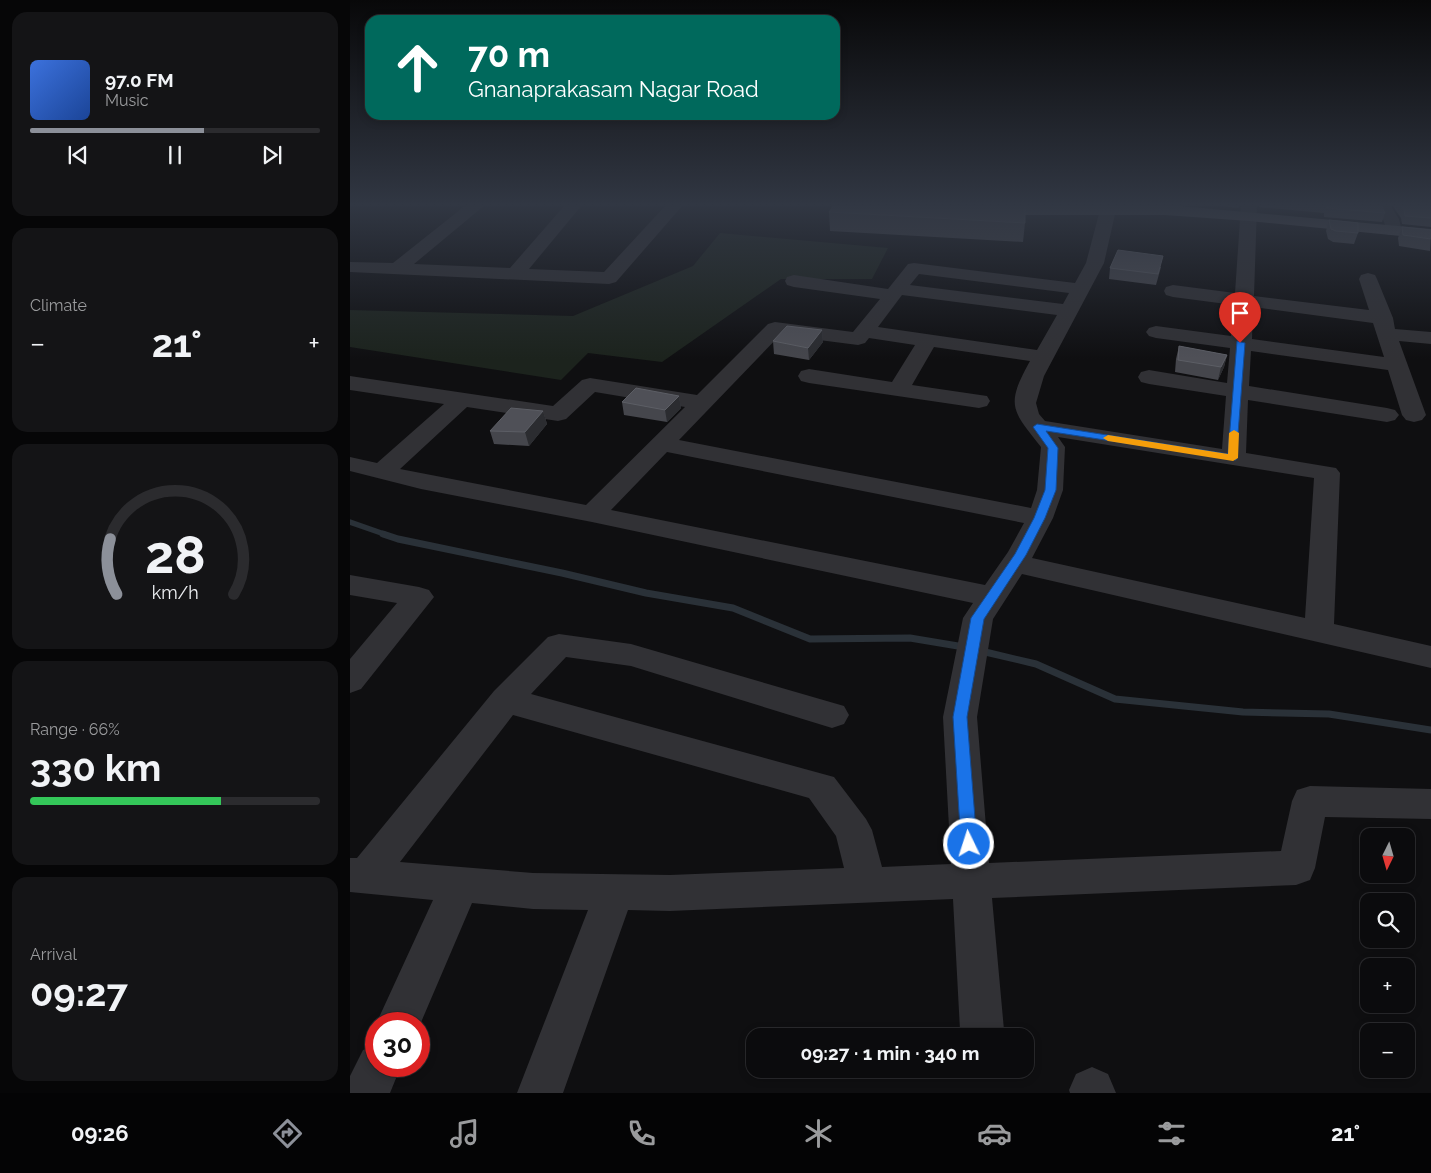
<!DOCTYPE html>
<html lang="en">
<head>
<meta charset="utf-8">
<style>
  body { margin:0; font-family:Raleway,sans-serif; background:#141416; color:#f1f3f6; height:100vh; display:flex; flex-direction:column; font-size:19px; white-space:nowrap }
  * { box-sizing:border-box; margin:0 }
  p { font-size:16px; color:#9a9b9d }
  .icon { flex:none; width:28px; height:28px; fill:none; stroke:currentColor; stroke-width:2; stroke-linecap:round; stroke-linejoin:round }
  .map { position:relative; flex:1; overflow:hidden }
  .sheet { display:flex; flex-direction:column; gap:12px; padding:12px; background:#060607; width:350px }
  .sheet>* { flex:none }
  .guide { position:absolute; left:15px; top:15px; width:475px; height:105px; border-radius:15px; box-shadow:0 2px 8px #0003,0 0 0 1px #2b2b2e; background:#00695c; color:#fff; overflow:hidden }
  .needle { width:32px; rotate:185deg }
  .controls { position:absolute; left:1010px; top:828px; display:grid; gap:10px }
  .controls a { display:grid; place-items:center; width:55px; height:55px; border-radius:10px; background:#0b0b0d; box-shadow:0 2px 8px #0003,0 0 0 1px #2b2b2e; font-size:25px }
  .speed { position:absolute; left:15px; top:1012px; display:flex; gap:10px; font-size:25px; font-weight:700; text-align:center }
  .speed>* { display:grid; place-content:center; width:65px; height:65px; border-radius:50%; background:#0b0b0d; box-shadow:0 2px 8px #0003,0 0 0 1px #2b2b2e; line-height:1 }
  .speed .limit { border:8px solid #d22; background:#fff; color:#111 }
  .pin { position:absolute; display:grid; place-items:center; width:42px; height:42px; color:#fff; margin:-51px -21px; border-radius:50% 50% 50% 0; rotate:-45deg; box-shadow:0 0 5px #0007 }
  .pin .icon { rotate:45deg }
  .me { position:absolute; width:55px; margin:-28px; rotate:356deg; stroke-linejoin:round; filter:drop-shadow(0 0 4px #0008) }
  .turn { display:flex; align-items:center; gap:18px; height:105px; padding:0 20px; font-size:22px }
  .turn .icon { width:65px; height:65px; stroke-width:2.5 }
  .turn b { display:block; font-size:35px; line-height:42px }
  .big { font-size:38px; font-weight:700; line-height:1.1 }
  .sheet .widget { flex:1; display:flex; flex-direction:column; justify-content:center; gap:8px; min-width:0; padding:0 18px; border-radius:15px; background:#141416 }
  .sheet .dial { align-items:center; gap:0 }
  .dial svg { height:130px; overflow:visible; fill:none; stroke:#2b2b2e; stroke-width:7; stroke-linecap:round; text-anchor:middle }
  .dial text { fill:#f1f3f6; stroke:none }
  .song { display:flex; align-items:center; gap:15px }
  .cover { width:60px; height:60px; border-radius:8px; background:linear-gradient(135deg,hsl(220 70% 55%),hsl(220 70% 35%)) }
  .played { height:5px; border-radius:2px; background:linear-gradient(90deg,#8c9099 60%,#2b2b2e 60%) }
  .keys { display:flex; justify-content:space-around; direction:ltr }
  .heat { display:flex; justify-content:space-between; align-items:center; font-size:28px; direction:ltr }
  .charge { height:8px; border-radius:4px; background:linear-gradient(90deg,#34c759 66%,#2b2b2e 0) }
  .trip { position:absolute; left:396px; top:1028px; width:288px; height:50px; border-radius:15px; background:#0b0b0d; box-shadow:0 2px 8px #0003,0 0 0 1px #2b2b2e; font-weight:700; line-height:50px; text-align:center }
  .dock { display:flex; height:80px; justify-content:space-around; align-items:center; background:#040405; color:#9a9b9d }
  .dock .icon { width:35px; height:35px }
  .dock .current { color:#8c9099 }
  .dock b { font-size:22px; color:#f1f3f6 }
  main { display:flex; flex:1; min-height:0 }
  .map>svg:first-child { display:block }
  .green { fill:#1c231d }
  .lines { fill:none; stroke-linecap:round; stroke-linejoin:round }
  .stream-far1 { stroke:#2a3138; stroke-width:5.5 }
  .stream { stroke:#2a3138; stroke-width:7 }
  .minor { fill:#313135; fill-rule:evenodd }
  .major { fill:#4d4e54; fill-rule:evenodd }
  .wall { fill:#45464c }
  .shaded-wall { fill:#2b2c30 }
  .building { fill:#4f5057; stroke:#5c5e65 }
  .route { fill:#1a73e8; stroke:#114b97 }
  .slow { fill:#f59e0b }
</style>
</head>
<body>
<main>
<section class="sheet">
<div class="widget">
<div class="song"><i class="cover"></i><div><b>97.0 FM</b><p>Music</p></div></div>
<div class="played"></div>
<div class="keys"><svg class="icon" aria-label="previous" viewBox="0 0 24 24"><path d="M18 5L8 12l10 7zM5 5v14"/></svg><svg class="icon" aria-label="pause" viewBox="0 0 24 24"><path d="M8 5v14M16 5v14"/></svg><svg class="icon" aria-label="next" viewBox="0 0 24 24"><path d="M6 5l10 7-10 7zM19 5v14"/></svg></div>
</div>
<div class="widget"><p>Climate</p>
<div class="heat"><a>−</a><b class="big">21°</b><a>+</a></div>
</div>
<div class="widget dial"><svg viewBox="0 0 100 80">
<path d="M14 69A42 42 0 1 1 86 69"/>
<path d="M14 69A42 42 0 0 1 10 35" stroke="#8c9099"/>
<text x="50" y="56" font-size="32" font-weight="700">28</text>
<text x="50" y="72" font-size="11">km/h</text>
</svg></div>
<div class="widget"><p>Range · 66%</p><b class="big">330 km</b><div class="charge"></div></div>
<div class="widget"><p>Arrival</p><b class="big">09:27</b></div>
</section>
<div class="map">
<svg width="1081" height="1093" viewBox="0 0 1081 1093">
  <rect width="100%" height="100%" fill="#0f0f11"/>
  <path class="green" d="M 370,233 L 538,248 L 522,279 L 431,279 L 312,362 L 238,353 L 211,380 L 0,347 L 0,310 L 223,316 L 343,266 Z"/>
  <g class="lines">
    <path class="stream-far1" d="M 0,522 L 37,535"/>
    <path class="stream" d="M 33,534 L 48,539 L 212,573 L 296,593 L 383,608 L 460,639 L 560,638 L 614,647
      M 631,651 L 686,664 L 765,699 L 893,712 L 979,714 L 1081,730"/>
    <path class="minor" d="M 116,205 L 135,205 L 64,264 L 160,268 L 215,205 L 232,205 L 179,269 L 254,272 L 316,205 L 333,205 L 266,282 L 259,284 L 0,272 L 0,262 L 43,263 Z
      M 757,205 L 764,207 L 766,210 L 754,263 L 694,376 L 686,403 L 689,414 L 695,421 L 872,449 L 876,396 L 799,384 L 791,382 L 788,377 L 791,372 L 799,370 L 877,383 L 880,348 L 806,338 L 799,336 L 796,332 L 799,328 L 806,326 L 881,336 L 884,305 L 823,297 L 816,295 L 814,291 L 816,287 L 823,285 L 885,293 L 891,205 L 907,205 L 904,296 L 1019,310 L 1009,279 L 1011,275 L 1018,273 L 1025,275 L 1027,279 L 1043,318 L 1045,329 L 1081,332 L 1081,344 L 1049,341 L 1076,415 L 1072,420 L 1064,422 L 1056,420 L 1052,415 L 1038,370 L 901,351 L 899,386 L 1037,408 L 1045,410 L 1049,415 L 1045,420 L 1037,422 L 898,400 L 896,453 L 986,468 L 990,473 L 984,624 L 1081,646 L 1081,668 L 672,574 L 643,619 L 627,717 L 639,863 L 931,851 L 942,801 L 947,790 L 960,786 L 1081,789 L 1081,819 L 975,817 L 965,868 L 960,880 L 946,885 L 642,898 L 654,1030 L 651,1036 L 613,1036 L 610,1030 L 603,899 L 320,911 L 278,910 L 213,1093 L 167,1093 L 238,910 L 183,909 L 122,903 L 69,1027 L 69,1024 L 26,1024 L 83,900 L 0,892 L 0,858 L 7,858 L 144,691 L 198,637 L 209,634 L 281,644 L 494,706 L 499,715 L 494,724 L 482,728 L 281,666 L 216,657 L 181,694 L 484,777 L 516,819 L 522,830 L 532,867 L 601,864 L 593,717 L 613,618 L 623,603 L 242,522 L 71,489 L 0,471 L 0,457 L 27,463 L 94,404 L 0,390 L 0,376 L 203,406 L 232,380 L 240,378 L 347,395 L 418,324 L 425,322 L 503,332 L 530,299 L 444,287 L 437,285 L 435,281 L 437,277 L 444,275 L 538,289 L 558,264 L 564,263 L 725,283 L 736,263 L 750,210 L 752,207 ZM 569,274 L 719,293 L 713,304 L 560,285 ZM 552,295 L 707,315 L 687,350 L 528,327 ZM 903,307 L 1023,323 L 1034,357 L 902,339 ZM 430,335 L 508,345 L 515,343 L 519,338 L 565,345 L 542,382 L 459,369 L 451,371 L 448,376 L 451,381 L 459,383 L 629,408 L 637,406 L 640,401 L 637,396 L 562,385 L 584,347 L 680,361 C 655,406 662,410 691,447 L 687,490 L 681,508 L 329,440 ZM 245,392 L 335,407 L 236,505 L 50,469 L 117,407 L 208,421 L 216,419 ZM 708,437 L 964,478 L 955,618 L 682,558 L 703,518 L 713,490 L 715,447 ZM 317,452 L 674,523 L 658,552 L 635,585 L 261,510 ZM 163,715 L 459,798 L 486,836 L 494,868 L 320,875 L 183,873 L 50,862 Z
      M 1024,205 L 1040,205 L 1049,219 L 1052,231 L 1050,235 L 1038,235 L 1033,219 Z
      M 0,575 L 69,587 L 79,590 L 84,597 L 11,689 L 0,693 L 0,659 L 47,603 L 0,595 Z
      M 26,1045 L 26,1066 L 51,1066 L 40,1093 L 0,1093 L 0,1076 L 13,1050 Z
      M 742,1067 L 758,1074 L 766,1093 L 720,1093 L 719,1090 L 726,1074 Z"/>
    <path class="major" d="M 614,205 L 819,205 L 1081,229 L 1081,239 L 899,221 L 815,215 L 663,215 C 648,211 632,212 616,208 Z"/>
  </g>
  <path class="wall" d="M 861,205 L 890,205 L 889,208 Z
    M 908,205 L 1031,205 L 1035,213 L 1032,222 L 974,217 L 974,213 L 909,207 Z
    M 1042,205 L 1081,205 L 1081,227 L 1052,224 L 1051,218 Z
    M 479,212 L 675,223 L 673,242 L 480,231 Z
    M 979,220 L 1008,233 L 1004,244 L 983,242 L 978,239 L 976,231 Z
    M 1052,227 L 1081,230 L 1080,251 L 1049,246 L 1048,238 Z
    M 811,267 L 806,285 L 759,279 L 760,268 Z
    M 472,330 L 473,342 L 459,360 L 424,354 L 423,341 Z
    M 829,346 L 877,355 L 874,367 L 868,380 L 825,372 L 826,359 Z
    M 329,396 L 331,408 L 317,422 L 274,415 L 272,402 Z
    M 193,411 L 197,424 L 179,446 L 144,444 L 140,431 Z"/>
  <path class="shaded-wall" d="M 472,330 L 473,342 L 459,360 L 458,348 Z
    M 877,355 L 874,367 L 868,380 L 871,367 Z
    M 329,396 L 331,408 L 317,422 L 315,410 Z
    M 193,411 L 197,424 L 179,446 L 175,432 Z"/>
  <path class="building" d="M 484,205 L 675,205 L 675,223 L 479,212 Z
    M 976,205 L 1031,205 L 1035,213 L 977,208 Z
    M 1051,205 L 1081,205 L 1081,218 L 1055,216 L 1054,209 Z
    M 979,220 L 1008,223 L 1008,233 L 986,231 L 981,229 Z
    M 1052,227 L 1081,230 L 1081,239 L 1053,235 Z
    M 768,250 L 813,256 L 808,274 L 760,268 Z
    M 437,326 L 472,330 L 458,348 L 423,341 Z
    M 829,346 L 877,355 L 871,367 L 828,360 Z
    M 286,388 L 329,396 L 315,410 L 272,402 Z
    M 161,408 L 193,411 L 175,432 L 140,431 Z"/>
  <linearGradient id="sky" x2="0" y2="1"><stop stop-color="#080809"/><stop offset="0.57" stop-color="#313743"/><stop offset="1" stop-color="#313743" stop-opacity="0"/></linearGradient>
  <rect width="1081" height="359" fill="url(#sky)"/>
  <path class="route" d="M 887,341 L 895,343 L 886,460 L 696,431 L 708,448 L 706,490 L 695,518 L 676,555 L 634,619 L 617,717 L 627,844 L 624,849 L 619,851 L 614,849 L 611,844 L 603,717 L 621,618 L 665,554 L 684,518 L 695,490 L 698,448 L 683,427 L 687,424 L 878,454 Z"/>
  <path class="slow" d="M 884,430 L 889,433 L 888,458 L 883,461 L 758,441 L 753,438 L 758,435 L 878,454 L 879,433 Z"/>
</svg>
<div class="controls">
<a><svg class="needle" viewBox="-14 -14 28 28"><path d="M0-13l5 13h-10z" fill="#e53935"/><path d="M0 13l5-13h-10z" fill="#9a9b9d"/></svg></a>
<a><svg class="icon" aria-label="search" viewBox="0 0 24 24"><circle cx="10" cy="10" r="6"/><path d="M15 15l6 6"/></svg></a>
<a>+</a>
<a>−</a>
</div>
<div class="speed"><div class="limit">30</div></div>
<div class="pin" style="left:890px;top:343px;background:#d93025"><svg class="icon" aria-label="arrive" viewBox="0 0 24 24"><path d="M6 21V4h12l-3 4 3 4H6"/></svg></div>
<svg class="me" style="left:619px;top:844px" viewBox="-20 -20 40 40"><circle r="17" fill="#1a73e8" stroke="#fff" stroke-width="3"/><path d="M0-11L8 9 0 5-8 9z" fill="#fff"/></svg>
<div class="trip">09:27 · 1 min · 340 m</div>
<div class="guide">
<div class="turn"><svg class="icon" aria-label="ahead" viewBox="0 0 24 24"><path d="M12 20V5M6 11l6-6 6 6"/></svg><div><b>70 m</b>Gnanaprakasam Nagar Road</div></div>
</div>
</div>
</main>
<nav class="dock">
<b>09:26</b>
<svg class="icon current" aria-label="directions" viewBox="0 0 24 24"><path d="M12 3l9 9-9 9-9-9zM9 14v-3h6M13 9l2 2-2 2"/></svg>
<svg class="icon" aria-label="music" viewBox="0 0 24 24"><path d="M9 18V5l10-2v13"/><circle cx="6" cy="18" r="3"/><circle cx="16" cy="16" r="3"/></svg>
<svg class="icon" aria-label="phone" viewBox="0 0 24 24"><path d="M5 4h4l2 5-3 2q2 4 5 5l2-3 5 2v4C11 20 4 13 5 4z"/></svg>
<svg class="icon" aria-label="climate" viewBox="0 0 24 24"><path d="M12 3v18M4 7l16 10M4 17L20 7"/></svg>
<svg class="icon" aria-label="car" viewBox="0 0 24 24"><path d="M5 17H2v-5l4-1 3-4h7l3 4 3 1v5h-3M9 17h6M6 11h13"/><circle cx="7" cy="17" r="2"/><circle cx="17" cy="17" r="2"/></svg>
<svg class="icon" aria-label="filters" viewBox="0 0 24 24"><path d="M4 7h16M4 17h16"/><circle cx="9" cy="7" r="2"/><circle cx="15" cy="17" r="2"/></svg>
<b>21°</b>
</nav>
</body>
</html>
